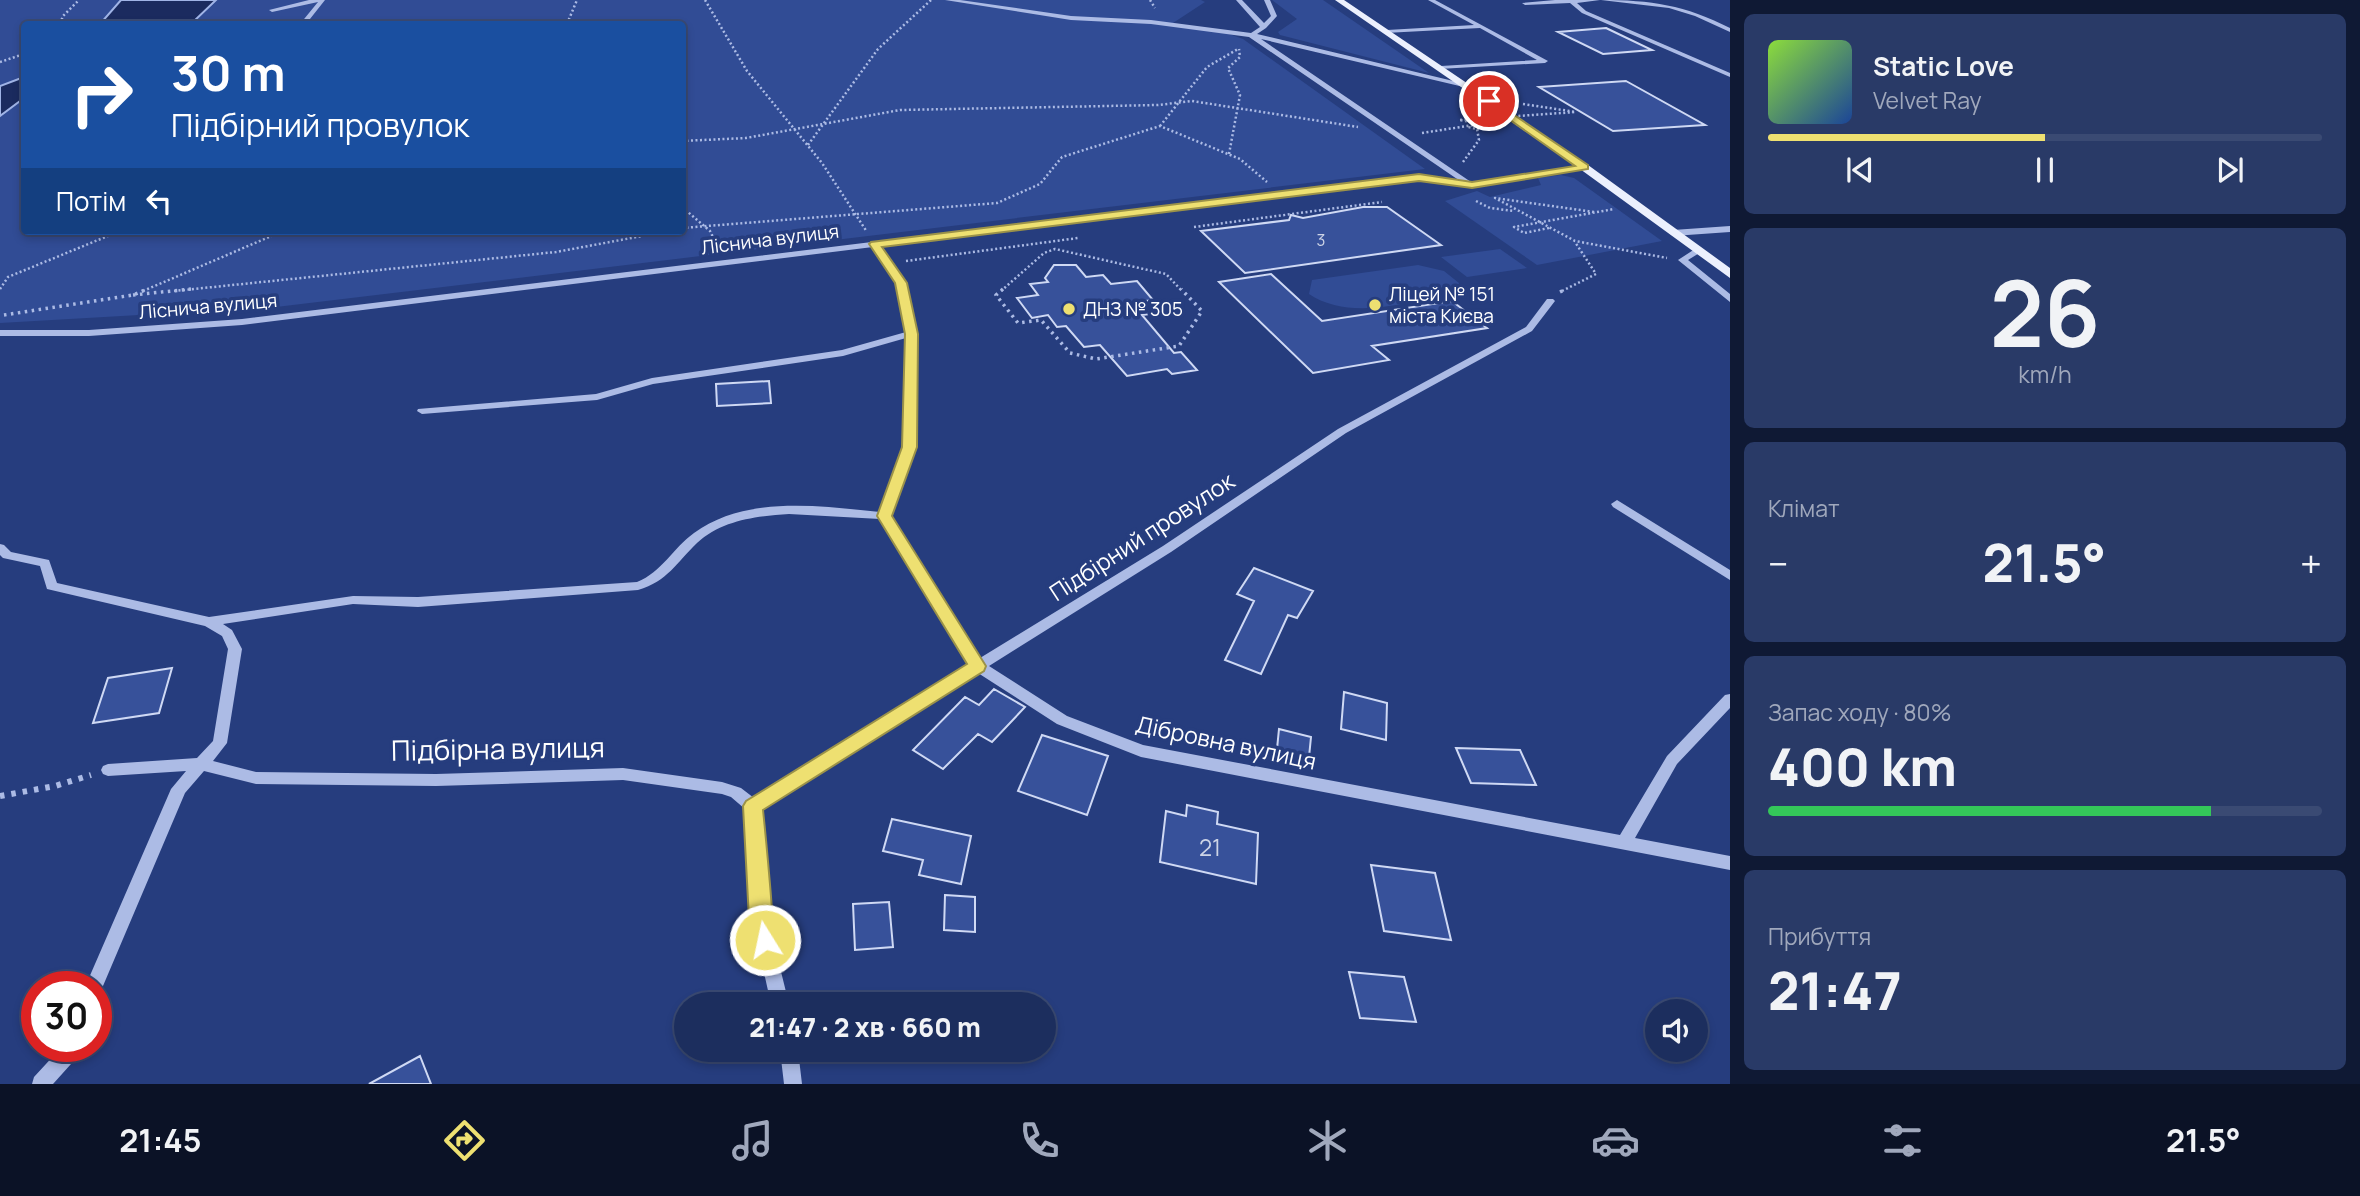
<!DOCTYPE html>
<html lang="uk">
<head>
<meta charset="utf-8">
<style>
  body { margin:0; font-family:Manrope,sans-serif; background:#293a67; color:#f1f3f6; height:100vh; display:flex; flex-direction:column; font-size:26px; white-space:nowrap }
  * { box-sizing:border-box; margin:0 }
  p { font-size:23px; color:#a0a8bc }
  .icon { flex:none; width:38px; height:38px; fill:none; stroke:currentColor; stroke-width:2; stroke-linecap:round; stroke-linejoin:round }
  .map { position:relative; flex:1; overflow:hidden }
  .drawer { display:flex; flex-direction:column; gap:14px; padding:14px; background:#0f1934; width:630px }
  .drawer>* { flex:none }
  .top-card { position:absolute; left:21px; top:21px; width:665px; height:214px; border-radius:7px; box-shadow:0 4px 10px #0003,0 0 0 2px #3a4a73; background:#1a4fa0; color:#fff; overflow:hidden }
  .buttons { position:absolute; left:1645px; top:999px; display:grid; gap:14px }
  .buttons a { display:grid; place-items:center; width:63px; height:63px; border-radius:50%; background:#1c2e5e; box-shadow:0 4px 10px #0003,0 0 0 2px #3a4a73; font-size:35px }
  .speed { position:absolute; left:21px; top:971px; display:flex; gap:14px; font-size:35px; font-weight:700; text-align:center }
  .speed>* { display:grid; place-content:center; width:91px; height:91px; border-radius:50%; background:#1c2e5e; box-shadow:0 4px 10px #0003,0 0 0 2px #3a4a73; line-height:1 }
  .speed .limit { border:10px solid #d22; background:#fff; color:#111 }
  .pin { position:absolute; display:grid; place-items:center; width:60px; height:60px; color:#fff; margin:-30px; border:4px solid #fff; border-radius:50%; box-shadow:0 2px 7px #0007 }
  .me { position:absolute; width:77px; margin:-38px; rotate:350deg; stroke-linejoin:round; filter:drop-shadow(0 0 5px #0008) }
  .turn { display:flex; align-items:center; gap:24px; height:147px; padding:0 35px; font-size:32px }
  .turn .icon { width:91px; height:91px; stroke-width:2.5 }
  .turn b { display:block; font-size:49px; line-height:60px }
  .then { display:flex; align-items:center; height:66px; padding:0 35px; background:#0003; gap:14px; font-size:26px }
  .big { font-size:52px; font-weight:800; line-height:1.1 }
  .drawer .widget { flex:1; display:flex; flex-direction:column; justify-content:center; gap:10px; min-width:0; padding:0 24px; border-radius:10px; background:#293a67 }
  .drawer .dial { align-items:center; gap:0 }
  .dial b { font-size:91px; line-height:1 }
  .song { display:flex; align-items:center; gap:21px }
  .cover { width:84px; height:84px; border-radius:10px; background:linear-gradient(135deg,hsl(90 70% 55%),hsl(220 70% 35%)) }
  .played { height:7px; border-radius:4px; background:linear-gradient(90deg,#eee071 50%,#3a4a73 50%) }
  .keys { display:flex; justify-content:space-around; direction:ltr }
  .heat { display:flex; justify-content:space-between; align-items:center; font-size:38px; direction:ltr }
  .charge { height:10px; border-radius:5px; background:linear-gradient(90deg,#34c759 80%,#3a4a73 0) }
  .trip { position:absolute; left:674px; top:992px; width:382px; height:70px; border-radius:35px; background:#1c2e5e; box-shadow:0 4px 10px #0003,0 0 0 2px #3a4a73; font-weight:800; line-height:70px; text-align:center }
  .tab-bar { display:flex; height:112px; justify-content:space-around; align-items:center; background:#0b1226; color:#a0a8bc }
  .tab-bar .icon { width:49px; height:49px }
  .tab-bar .on { color:#eee071 }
  .tab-bar b { font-size:32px; color:#f1f3f6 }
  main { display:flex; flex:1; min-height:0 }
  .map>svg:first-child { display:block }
  .green { fill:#314c95 }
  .water { fill:#1b2b5f; stroke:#a0b4e6; stroke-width:2 }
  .building { fill:#37519a; stroke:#cfd9f4; stroke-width:2 }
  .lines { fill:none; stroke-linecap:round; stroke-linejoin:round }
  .path-far2 { stroke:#acbbe5; stroke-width:2.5; stroke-dasharray:2 2.5; stroke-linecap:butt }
  .path-far1 { stroke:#acbbe5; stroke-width:3.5; stroke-dasharray:2.5 4.5; stroke-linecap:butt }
  .path { stroke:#acbbe5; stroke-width:6; stroke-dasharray:4.5 7; stroke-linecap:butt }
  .minor { fill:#acbbe5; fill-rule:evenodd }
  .major { fill:#ecf0fd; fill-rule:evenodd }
  .path-bridge { stroke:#acbbe5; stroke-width:2.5; stroke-dasharray:2 2.5; stroke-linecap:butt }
  .route { fill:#eee071; stroke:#9b9249; stroke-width:2 }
  .poi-dot { fill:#eee071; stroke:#263d7e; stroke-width:2.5 }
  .labels { text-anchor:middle; stroke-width:7; stroke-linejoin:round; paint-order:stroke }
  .far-number-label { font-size:16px; fill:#cdd4e6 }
  .far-street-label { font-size:19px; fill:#fff; stroke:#263d7e }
  .far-poi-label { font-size:19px; fill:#fff; stroke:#263d7e; text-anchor:start }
  .street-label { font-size:23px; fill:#fff; stroke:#263d7e }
  .near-number-label { font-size:23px; fill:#cdd4e6 }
  .near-street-label { font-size:28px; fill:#fff; stroke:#263d7e }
</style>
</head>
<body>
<main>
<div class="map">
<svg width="1730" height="1084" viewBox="0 0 1730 1084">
  <rect width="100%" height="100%" fill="#263d7e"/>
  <path class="green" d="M 0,0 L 121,0 L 100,24 L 24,24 L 24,77 L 0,86 Z
    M 216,0 L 1201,0 L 1205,2 L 1173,23 L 1221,31 L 1243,39 L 1425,169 L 276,307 L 0,323 L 0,116 L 24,98 L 24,231 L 682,231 L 682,24 L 191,24 Z
    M 1272,0 L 1323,0 L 1429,73 L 1280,35 L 1278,32 L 1297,19 Z
    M 1561,175 L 1574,178 L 1662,241 L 1537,265 L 1445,201 L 1477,191 L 1490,197 L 1541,185 L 1538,178 Z
    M 1500,249 L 1527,268 L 1467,277 L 1441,257 Z
    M 1418,265 L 1444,271 L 1459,283 L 1456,294 C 1409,301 1351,322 1309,294 L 1312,280 Z"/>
  <path class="water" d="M 121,0 L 216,0 L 191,24 L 100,24 Z
    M 24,77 L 24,98 L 0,116 L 0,86 Z"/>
  <path class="building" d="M 1606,28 L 1652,50 L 1603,54 L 1558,32 Z
    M 1626,81 L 1705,125 L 1613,131 L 1539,87 Z
    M 1363,207 L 1387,207 L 1441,245 L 1245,273 L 1201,231 L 1289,220 L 1291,215 L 1303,218 Z
    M 1054,265 L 1076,265 L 1086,277 L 1103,275 L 1111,284 L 1137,281 L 1153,300 L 1139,302 L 1150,314 L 1142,315 L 1174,353 L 1181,352 L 1197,370 L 1172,374 L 1167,369 L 1127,376 L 1100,345 L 1084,347 L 1066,326 L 1057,327 L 1048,315 L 1032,318 L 1017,298 L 1038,295 L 1030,284 L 1048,282 L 1045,278 Z
    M 1271,274 L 1322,321 L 1452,301 L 1487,328 L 1372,346 L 1389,360 L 1313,373 L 1219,282 Z
    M 769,381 L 771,403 L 717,406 L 716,384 Z
    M 1254,568 L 1313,591 L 1297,618 L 1288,615 L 1261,674 L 1225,660 L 1254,601 L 1237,594 Z
    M 172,668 L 159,713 L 93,723 L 108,678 Z
    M 994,689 L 1025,707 L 992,742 L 978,734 L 943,769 L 913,750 L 965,697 L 979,705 Z
    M 1344,692 L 1387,703 L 1386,740 L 1341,729 Z
    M 1279,729 L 1311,737 L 1308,767 L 1276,759 Z
    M 1042,735 L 1108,756 L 1087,815 L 1018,791 Z
    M 1456,748 L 1520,750 L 1536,785 L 1471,783 Z
    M 1187,805 L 1218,812 L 1217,824 L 1258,833 L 1256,884 L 1160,862 L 1166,811 L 1186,816 Z
    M 892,819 L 971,836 L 961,884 L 919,875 L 923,860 L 883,851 Z
    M 1371,865 L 1435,873 L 1451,940 L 1384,931 Z
    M 945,895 L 975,897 L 975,932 L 944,930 Z
    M 889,902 L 893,947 L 855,950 L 853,904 Z
    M 1349,972 L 1404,977 L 1416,1022 L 1360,1018 Z
    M 420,1056 L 431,1084 L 369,1084 Z"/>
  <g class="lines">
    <path class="path-far2" d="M 705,0 L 747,71 L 822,163 L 867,232
      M 1150,0 L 1155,8
      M 60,24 L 63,16 L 79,0
      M 567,24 L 577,0
      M 0,62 L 24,54
      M 1523,104 L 1576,112
      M 1160,126 L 1207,67 L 1238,49
      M 1477,129 L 1497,128
      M 1422,133 L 1480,124 L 1460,120
      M 682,141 L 746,138 L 900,110 L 1158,105 L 1192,101 L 1358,127
      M 808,145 L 878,49 L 931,0
      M 1229,154 L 1240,95 L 1228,68 L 1240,57 L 1239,49
      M 1463,162 L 1479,140 L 1477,129 L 1468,127
      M 1476,201 L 1490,208 L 1514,211
      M 682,207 L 710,231 L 718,247
      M 1594,212 L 1495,198 L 1575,241 L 1667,258
      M 1194,227 L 1382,202
      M 682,228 L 997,203 L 1040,184 L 1062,157 L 1160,126 L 1240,159 L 1267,182
      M 1549,228 L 1524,233 L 1514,227 L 1614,209
      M 906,261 L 1078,238
      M 0,289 L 8,277 L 120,231
      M 143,291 L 283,231
      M 174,291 L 556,252 L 669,231
      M 1001,291 L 1044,253 L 1055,249 L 1166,274 L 1182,291
      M 1562,291 L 1596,274 L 1575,242"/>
    <path class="path-far1" d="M 1003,289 L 996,295 L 1018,323 L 1041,320 L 1070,353 L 1096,359 L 1179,346 L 1202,311 L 1181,289
      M 1560,292 L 1566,289
      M 133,295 L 191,289
      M 4,315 L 133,295 L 147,289"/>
    <path class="path" d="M 0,796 L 55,786 L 91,775"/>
    <path class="minor" d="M 309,0 L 325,0 L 306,24 L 300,24 L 318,2 L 272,12 L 269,10 Z
      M 945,0 L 960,0 L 1071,16 L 1151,20 L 1251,33 L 1260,27 L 1236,0 L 1242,0 L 1264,23 L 1271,16 L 1264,0 L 1270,0 L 1277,16 L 1266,28 L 1257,34 L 1470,85 L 1470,87 L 1468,88 L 1261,39 L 1471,182 L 1584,165 L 1588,167 L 1584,169 L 1473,187 L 1419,179 L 881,246 L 906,283 L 916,334 L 915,447 L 890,516 L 980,658 L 1163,546 L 1338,429 L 1526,327 L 1547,299 L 1553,299 L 1555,301 L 1532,331 L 1346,433 L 1171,552 L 989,666 L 1067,716 L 1143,745 L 1620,835 L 1667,756 L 1725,695 L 1730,694 L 1730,708 L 1677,764 L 1635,838 L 1730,856 L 1730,870 L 1141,757 L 1057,724 L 978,673 L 761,809 L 768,919 L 789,1004 L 771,1004 L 752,919 L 745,809 L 731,797 L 722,794 L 623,780 L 436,786 L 256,784 L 204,771 L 185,793 L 100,993 L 96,994 L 96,987 L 85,987 L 171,789 L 186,771 L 108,776 L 103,774 L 101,770 L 103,766 L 108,764 L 197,758 L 213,741 L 228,649 L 222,636 L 205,626 L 47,589 L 40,566 L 3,558 L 0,555 L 0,544 L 4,545 L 11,552 L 49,560 L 57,583 L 209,617 L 353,596 L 418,597 L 637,582 C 662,572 673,548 694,533 C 746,495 820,506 880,512 L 903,447 L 906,338 L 843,356 L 653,384 L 597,400 L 422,414 L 417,411 L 418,409 L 596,394 L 652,378 L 842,350 L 906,332 L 896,283 L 873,247 L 242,325 L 89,336 L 0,336 L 0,330 L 89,330 L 242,319 L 1419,175 L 1460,181 L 1249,37 L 1151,24 L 1071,20 ZM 789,514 L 880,519 L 970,665 L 754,798 L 741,788 L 722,782 L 623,768 L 436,774 L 256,772 L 213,761 L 227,743 L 242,649 L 232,630 L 223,624 L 353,604 L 418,607 L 638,590 C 668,581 676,563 697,543 C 722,520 756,516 789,514 Z
      M 1428,0 L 1435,0 L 1548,61 L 1545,63 L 1439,69 L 1439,67 L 1441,66 L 1537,60 L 1480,28 L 1385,33 L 1387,30 L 1474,25 Z
      M 1555,0 L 1600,0 L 1577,3 L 1586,11 L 1730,73 L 1730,77 L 1582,13 L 1570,3 L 1525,5 L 1522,3 Z
      M 1601,0 C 1651,0 1685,5 1730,28 L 1730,32 L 1695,16 L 1669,8 Z
      M 1730,226 L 1730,232 L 1673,236 L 1669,233 L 1673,230 Z
      M 1698,247 L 1701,248 L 1701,252 L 1688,260 L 1730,294 L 1730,302 L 1678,260 Z
      M 1617,500 L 1730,570 L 1730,580 L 1613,507 L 1611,504 Z
      M 60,1046 L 78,1046 L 71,1064 L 53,1084 L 32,1084 L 34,1077 L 57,1052 Z
      M 780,1050 L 798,1050 L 802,1084 L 784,1084 Z"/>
    <path class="major" d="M 1335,0 L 1344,0 L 1588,165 L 1730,268 L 1730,278 L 1580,169 Z"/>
    <path class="path-bridge" d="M 1460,120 L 1576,112"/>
  </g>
  <path class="route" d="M 1489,98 L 1588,165 L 1588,169 L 1472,188 L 1419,181 L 882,247 L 907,283 L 918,334 L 917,447 L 892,516 L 986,666 L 984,671 L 763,810 C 765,829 776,940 773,947 L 765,950 L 757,947 L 749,919 L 743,806 L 746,801 L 967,664 L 877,516 L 902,447 L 905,334 L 895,283 L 869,244 L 871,242 L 1419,174 L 1472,182 L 1575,166 L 1486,103 Z"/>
  <g class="poi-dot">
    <circle cx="1375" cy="305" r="7"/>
    <circle cx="1069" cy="309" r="7"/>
  </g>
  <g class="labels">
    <g class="far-number-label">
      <text x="1321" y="246">3</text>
    </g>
    <g class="far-street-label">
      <text transform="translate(770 239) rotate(-7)" y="7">Ліснича вулиця</text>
      <text transform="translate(208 306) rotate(-5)" y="7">Ліснича вулиця</text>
    </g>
    <g class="far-poi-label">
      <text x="1389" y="301">Ліцей № 151<tspan x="1389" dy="22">міста Києва</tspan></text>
      <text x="1083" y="316">ДНЗ № 305</text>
    </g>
    <g class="street-label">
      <text transform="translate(1142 537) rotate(-33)" y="8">Підбірний провулок</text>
      <text transform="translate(1226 743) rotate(12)" y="8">Дібровна вулиця</text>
    </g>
    <g class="near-number-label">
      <text x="1210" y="856">21</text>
    </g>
    <g class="near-street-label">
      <text transform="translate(498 749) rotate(-1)" y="10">Підбірна вулиця</text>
    </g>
  </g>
</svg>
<div class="buttons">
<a><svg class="icon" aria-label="sound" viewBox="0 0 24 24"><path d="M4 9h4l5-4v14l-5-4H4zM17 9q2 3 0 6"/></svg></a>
</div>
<div class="speed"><div class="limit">30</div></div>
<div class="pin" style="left:1489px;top:101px;background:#d93025"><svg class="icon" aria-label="arrive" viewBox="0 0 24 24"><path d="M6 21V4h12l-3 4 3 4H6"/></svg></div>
<svg class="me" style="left:765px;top:940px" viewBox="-20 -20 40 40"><circle r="17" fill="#eee071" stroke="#fff" stroke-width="3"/><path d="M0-11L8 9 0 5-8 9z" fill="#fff"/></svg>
<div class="trip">21:47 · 2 хв · 660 m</div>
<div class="top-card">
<div class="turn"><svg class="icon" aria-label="right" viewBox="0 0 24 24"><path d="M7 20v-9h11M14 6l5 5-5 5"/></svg><div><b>30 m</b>Підбірний провулок</div></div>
<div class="then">Потім<svg class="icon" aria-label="left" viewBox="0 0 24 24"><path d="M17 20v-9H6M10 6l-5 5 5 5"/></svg></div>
</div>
</div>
<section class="drawer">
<div class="widget">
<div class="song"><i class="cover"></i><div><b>Static Love</b><p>Velvet Ray</p></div></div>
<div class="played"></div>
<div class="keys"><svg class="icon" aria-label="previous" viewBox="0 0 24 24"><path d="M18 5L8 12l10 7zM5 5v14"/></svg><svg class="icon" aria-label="pause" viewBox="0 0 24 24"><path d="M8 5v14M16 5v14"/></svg><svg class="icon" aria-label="next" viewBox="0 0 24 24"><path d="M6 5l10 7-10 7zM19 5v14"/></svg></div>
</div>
<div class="widget dial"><b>26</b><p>km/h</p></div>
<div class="widget"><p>Клімат</p>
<div class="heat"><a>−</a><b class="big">21.5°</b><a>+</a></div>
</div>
<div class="widget"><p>Запас ходу · 80%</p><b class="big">400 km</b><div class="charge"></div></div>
<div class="widget"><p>Прибуття</p><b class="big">21:47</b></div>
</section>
</main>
<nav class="tab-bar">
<b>21:45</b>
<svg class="icon on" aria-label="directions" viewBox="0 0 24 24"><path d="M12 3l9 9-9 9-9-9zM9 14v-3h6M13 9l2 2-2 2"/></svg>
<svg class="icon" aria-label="music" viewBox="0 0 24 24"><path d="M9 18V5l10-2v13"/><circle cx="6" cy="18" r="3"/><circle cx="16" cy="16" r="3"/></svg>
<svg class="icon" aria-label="phone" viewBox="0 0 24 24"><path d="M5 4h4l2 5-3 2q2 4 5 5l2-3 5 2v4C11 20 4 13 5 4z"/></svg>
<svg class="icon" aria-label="climate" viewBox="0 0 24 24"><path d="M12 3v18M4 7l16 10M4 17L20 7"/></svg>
<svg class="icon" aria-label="car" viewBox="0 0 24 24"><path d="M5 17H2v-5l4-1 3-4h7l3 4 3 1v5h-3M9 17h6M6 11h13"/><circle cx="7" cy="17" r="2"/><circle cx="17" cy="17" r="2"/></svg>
<svg class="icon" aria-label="filters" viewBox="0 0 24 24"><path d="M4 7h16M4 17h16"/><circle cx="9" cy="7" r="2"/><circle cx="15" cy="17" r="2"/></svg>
<b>21.5°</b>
</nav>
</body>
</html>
